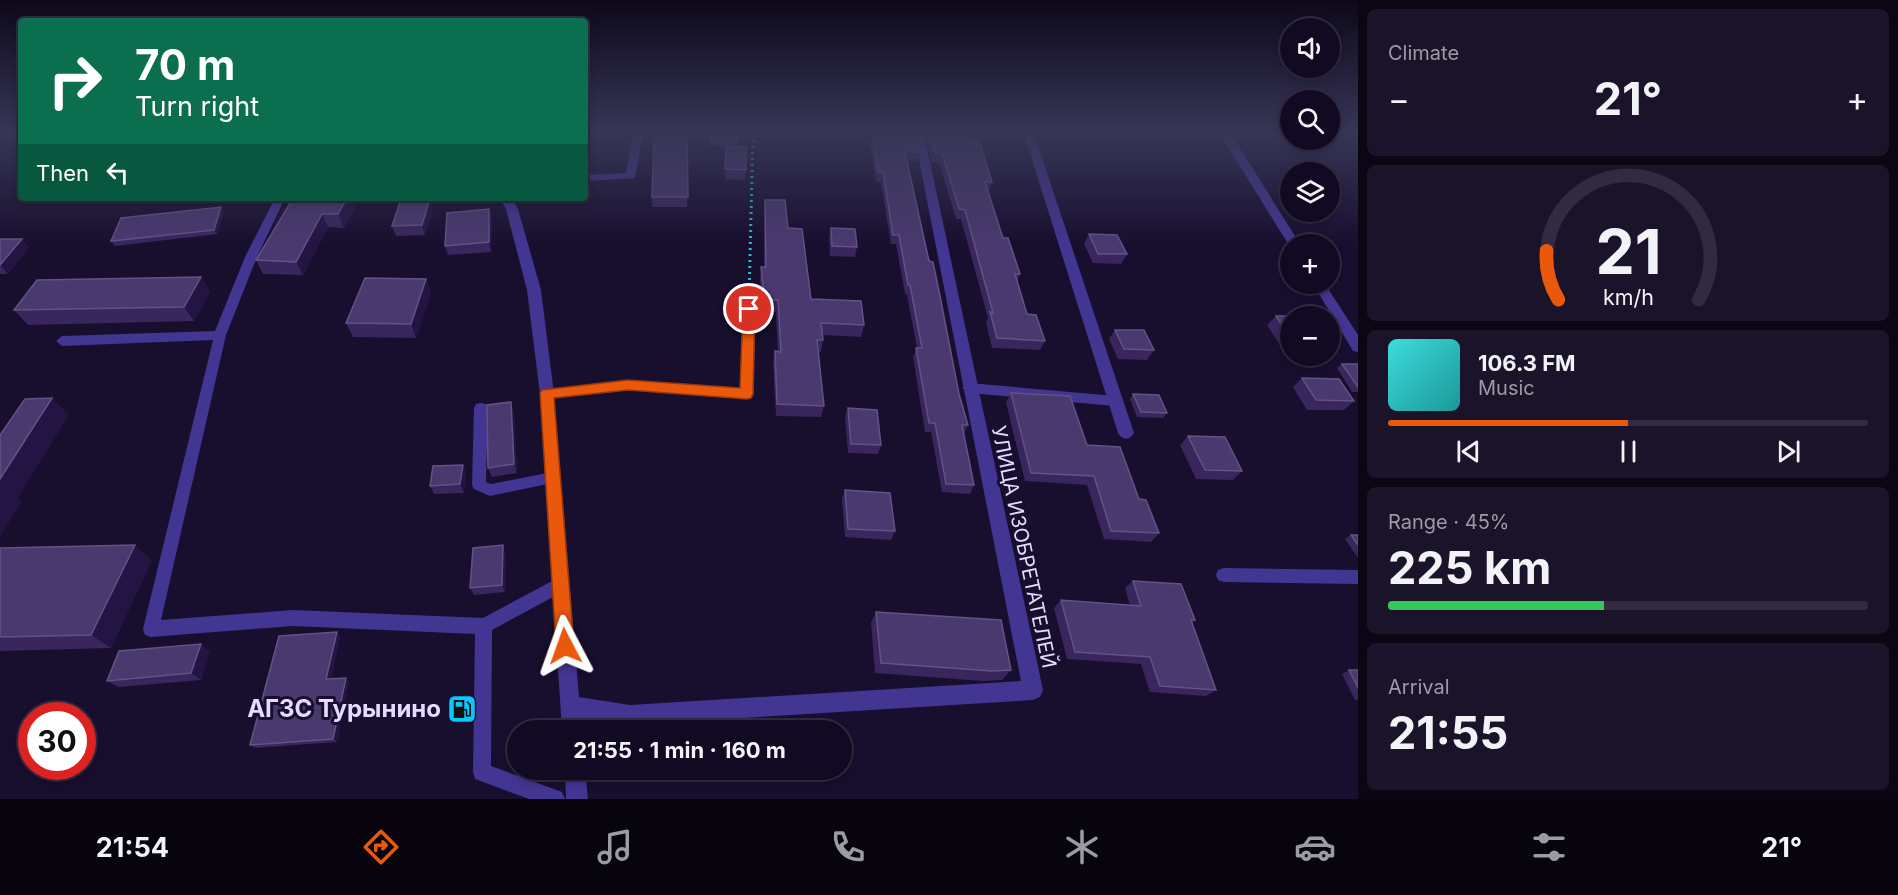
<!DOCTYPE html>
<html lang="en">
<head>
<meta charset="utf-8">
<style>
  body { margin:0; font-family:Inter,sans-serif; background:#1b132a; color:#f1f3f6; height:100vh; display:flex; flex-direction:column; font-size:22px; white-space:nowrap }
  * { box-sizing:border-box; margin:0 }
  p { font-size:20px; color:#9c9aa5 }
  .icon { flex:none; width:33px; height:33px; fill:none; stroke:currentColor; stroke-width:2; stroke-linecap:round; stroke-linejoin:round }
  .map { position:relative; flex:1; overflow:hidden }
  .sheet { display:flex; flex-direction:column; gap:9px; padding:9px; background:#0a0613; width:540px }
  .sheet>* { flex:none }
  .guide { position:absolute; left:18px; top:18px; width:570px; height:183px; border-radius:6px; box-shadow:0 3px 9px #0003,0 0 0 2px #312b40; background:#0b6e4f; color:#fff; overflow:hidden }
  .buttons { position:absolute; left:1280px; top:18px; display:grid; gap:12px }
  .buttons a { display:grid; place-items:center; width:60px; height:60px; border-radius:50%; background:#120a22; box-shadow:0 3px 9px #0003,0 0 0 2px #312b40; font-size:30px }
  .speed { position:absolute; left:18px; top:702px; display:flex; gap:12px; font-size:30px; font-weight:700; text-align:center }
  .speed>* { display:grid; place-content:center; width:78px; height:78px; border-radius:50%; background:#120a22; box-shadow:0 3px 9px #0003,0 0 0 2px #312b40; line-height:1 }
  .speed .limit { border:9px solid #d22; background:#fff; color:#111 }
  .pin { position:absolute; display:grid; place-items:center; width:51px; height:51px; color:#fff; margin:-26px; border:3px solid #fff; border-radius:50%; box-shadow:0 2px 6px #0007 }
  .me { position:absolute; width:66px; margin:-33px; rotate:356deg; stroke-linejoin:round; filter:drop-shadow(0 0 4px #0008) }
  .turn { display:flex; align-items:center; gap:21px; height:126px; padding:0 18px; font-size:27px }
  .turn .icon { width:78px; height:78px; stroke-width:2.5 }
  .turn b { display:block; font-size:42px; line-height:51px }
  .then { display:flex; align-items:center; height:57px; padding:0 18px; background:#0003; gap:12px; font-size:22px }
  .big { font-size:45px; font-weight:700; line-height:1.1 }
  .sheet .tile { flex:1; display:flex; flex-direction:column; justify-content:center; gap:9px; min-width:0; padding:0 21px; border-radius:9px; background:#1b132a }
  .sheet .dial { align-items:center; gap:0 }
  .dial svg { height:156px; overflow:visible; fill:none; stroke:#312b40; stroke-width:7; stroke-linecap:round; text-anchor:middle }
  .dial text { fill:#f1f3f6; stroke:none }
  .song { display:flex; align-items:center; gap:18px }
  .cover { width:72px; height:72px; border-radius:9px; background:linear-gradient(135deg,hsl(180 70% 55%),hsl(180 70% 35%)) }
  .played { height:6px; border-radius:3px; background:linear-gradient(90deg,#ea580c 50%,#312b40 50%) }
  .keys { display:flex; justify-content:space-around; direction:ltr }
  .heat { display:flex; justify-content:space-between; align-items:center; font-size:33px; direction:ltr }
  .charge { height:9px; border-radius:4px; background:linear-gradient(90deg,#34c759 45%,#312b40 0) }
  .trip { position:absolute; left:507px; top:720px; width:345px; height:60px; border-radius:30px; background:#120a22; box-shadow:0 3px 9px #0003,0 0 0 2px #312b40; font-weight:700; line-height:60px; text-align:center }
  .dock { display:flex; height:96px; justify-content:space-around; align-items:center; background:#07040e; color:#9c9aa5 }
  .dock .icon { width:42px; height:42px }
  .dock .selected { color:#ea580c }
  .dock b { font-size:27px; color:#f1f3f6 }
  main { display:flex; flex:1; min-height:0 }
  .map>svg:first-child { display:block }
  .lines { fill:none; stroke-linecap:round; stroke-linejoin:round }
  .path { stroke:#23c1cc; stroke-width:3; stroke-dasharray:2 4; stroke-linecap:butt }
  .service { fill:#433592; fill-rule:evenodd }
  .minor { fill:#433592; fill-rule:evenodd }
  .wall { fill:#38265d }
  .shaded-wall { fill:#231443 }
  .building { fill:#4a396f; stroke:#625285; stroke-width:1.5 }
  .route { fill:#ea580c; stroke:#983908; stroke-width:1.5 }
  .labels { text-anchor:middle; stroke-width:6; stroke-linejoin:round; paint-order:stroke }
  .street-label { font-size:20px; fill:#e4dbff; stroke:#180e2e }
  .near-poi-label { font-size:24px; font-weight:bold; fill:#e4dbff; stroke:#180e2e; text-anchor:end }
</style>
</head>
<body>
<main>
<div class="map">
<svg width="1358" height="799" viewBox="0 0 1358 799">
  <rect width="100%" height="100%" fill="#180e2e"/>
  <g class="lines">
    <path class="path" d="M 749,298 L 753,134"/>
    <path class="service" d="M 633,134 L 643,134 L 635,178 L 585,181 L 585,175 L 626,173 Z
      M 275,198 L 285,198 L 257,257 L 226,335 L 161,620 L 293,610 L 483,618 L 554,580 L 560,577 L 566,580 L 568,585 L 566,590 L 492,630 L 491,766 L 562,792 L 565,799 L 529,799 L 475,779 L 473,772 L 475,634 L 293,626 L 151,637 L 145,635 L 143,629 L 213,340 L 62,346 L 56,341 L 62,336 L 215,331 L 245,257 Z
      M 749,305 L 755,309 L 754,394 L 752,398 L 747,399 L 629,390 L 547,399 L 542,398 L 540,394 L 542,390 L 547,389 L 629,380 L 740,388 L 743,309 Z
      M 969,383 L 1115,396 L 1120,397 L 1122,401 L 1120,405 L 1115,406 L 969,393 L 962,388 Z
      M 481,403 L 486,404 L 488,408 L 486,482 L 491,484 L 552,472 L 557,474 L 559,478 L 557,482 L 490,496 L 474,489 L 472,485 L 474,408 L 476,404 Z
      M 1224,568 L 1358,570 L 1358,584 L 1224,582 L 1218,580 L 1216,575 L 1218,570 Z"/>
    <path class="minor" d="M 914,134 L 924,134 L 1043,690 L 1040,697 L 1033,700 L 630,725 L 581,718 L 582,730 L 562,730 L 540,394 L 527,290 L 506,209 L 500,198 L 512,198 L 518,209 L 541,290 L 554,394 L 579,697 L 630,705 L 1021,681 Z
      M 1024,134 L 1034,134 L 1134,433 L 1131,437 L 1126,439 L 1121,437 L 1118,433 Z
      M 1220,134 L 1231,134 L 1300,244 L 1290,244 L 1290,247 Z
      M 1313,284 L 1325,284 L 1358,335 L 1358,352 L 1353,351 Z
      M 565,770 L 585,770 L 588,799 L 566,799 Z"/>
  </g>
  <path class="wall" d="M 687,134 L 687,207 L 652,207 L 652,197 Z
    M 710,134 L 737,134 L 737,147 L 746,170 L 745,180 L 725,179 L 726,147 L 710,146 Z
    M 872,134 L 920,152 L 917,161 L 907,161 L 929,261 L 959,394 L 968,425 L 964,433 L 974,485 L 970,494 L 942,492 L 931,432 L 925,432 L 913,357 L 917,348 L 907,295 L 905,294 L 896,244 L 891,244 L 881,182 L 876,181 L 870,143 Z
    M 926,134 L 969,134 L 970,140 L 992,182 L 988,191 L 1003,238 L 1020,274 L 1017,281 L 1027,314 L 1045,341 L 1040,350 L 992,348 L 986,322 L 988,318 L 961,219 L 956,219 L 939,162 L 932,162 Z
    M 1061,134 L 1091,134 L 1089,139 L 1063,138 Z
    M 293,198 L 359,198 L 344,228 L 328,227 L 303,275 L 263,274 L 256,260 Z
    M 765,200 L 788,228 L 811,299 L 864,325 L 861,337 L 823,335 L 823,340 L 821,352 L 818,352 L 824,406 L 821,417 L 776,416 L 773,363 L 775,351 L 778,352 L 776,312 L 769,312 L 768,306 L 762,306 L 760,279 L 761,267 L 764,267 L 764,212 Z
    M 433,208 L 425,235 L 396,236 L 392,226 Z
    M 489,209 L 492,219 L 491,252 L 448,255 L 445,246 Z
    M 224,212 L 217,234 L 115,246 L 111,241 Z
    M 831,228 L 857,247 L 855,257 L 830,256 L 829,237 Z
    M 1089,234 L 1127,254 L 1121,264 L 1093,263 L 1084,244 Z
    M 0,239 L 29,247 L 8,274 L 0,274 Z
    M 201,277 L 210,291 L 194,321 L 28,325 L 14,310 Z
    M 426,279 L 431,293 L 416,338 L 353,337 L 346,323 Z
    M 1276,316 L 1290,316 L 1290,345 L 1280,345 L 1267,325 Z
    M 1115,330 L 1154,350 L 1147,360 L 1118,359 L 1109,339 Z
    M 1342,364 L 1358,364 L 1358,392 L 1352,392 L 1337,368 Z
    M 1302,378 L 1354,401 L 1344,410 L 1307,410 L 1293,387 Z
    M 1011,393 L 1139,499 L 1159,533 L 1151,542 L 1104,539 L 1087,485 L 1025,481 L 1006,402 Z
    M 1133,394 L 1167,413 L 1163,418 L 1137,417 L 1130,399 Z
    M 511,402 L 514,412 L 517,473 L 492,477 L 488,468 Z
    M 848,408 L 881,445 L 878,454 L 848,453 L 845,417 Z
    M 1188,436 L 1242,471 L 1233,480 L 1196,479 L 1180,445 Z
    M 463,465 L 466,474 L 464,493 L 434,494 L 430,486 Z
    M 845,490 L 895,531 L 891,540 L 845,537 L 842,499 Z
    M 1351,535 L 1358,535 L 1358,558 L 1345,539 Z
    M 0,548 L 152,560 L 111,648 L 0,651 Z
    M 506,553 L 505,592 L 474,595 L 470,588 Z
    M 1133,581 L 1195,620 L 1192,623 L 1216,690 L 1206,696 L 1150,692 L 1141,664 L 1067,659 L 1054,608 L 1061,600 L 1130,605 L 1125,588 Z
    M 876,612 L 1011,670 L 1002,680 L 983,681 L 875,673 L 871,623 Z
    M 340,636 L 331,679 L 349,681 L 337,742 L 255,748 L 250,745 Z
    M 210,651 L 201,680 L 119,687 L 107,681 Z
    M 1349,670 L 1358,670 L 1358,700 L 1355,700 L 1342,674 Z"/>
  <path class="shaded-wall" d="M 347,198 L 359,198 L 344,228 L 338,214 Z
    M 430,198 L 433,208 L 425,235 L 422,225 Z
    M 221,207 L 224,212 L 217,234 L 214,230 Z
    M 489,209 L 492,219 L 491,252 L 489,242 Z
    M 322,214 L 328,227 L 303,275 L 296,262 Z
    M 22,239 L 29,247 L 8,274 L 0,265 Z
    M 201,277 L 210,291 L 194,321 L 184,307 Z
    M 426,279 L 431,293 L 416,338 L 411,324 Z
    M 52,398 L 69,415 L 18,498 L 22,501 L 0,537 L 0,479 Z
    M 511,402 L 514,412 L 517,473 L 514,464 Z
    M 463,465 L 466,474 L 464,493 L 460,484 Z
    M 135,545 L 152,560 L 111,648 L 91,635 Z
    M 503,545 L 506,553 L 505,592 L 502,585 Z
    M 337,632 L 340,636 L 330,683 L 326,679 Z
    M 201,644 L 210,651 L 201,680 L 191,673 Z
    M 346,678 L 349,681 L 337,742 L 333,739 Z"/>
  <path class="building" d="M 654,134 L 687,134 L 688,197 L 652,197 Z
    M 710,134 L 737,134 L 737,142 L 710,141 Z
    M 872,134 L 917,134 L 920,152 L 905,152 L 929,261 L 933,262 L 940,296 L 959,394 L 968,425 L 962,425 L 974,485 L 946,484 L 935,423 L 929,423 L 916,348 L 922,348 L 910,285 L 908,285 L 899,235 L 893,235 L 883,172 L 878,172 Z
    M 931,134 L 969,134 L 970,140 L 979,140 L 992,182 L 985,182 L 1003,238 L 1008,238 L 1020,274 L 1015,274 L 1027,314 L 1036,315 L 1045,341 L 997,338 L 990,312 L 993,313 L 965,210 L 959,209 L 942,153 L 935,153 Z
    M 726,147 L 746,147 L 746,170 L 725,169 Z
    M 293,198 L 347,198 L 338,214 L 322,214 L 296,262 L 256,260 Z
    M 430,198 L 422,225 L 392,226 L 401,199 Z
    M 765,200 L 785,200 L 788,228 L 802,229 L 811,299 L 861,301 L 864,325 L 821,323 L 823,340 L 817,340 L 824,406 L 777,404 L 775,351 L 781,352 L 778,300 L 770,300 L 770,294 L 764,294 L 761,267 L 766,267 Z
    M 221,207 L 214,230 L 111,241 L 121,218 Z
    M 489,209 L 489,242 L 445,246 L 447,213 Z
    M 831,228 L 855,229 L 857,247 L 832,246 Z
    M 1089,234 L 1117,235 L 1127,254 L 1098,254 Z
    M 0,239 L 22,239 L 0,265 Z
    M 201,277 L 184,307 L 14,310 L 37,280 Z
    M 365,278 L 426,279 L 411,324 L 346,323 Z
    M 1276,316 L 1305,316 L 1290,316 L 1290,336 L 1289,336 Z
    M 1115,330 L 1144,330 L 1154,350 L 1124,349 Z
    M 1342,364 L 1358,364 L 1358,387 Z
    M 1302,378 L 1339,379 L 1354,401 L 1316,400 Z
    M 1011,393 L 1070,396 L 1087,445 L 1120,447 L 1139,499 L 1146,500 L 1159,533 L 1111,531 L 1094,476 L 1031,473 Z
    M 1133,394 L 1159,395 L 1167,413 L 1141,412 Z
    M 52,398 L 0,479 L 0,435 L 25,399 Z
    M 511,402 L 514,464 L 488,468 L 487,405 Z
    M 848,408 L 877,410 L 881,445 L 851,444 Z
    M 1188,436 L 1225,437 L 1242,471 L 1205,470 Z
    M 463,465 L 460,484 L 430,486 L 433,466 Z
    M 845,490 L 890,493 L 895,531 L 848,529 Z
    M 1351,535 L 1358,535 L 1358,545 Z
    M 135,545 L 91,635 L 0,637 L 0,548 Z
    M 503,545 L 502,585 L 470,588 L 473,548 Z
    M 1133,581 L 1181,584 L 1195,620 L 1191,620 L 1216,690 L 1160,686 L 1150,657 L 1075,652 L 1061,600 L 1141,606 Z
    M 876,612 L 1001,620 L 1011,670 L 992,671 L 881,663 Z
    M 337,632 L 326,679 L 346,678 L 333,739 L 250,745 L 279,636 Z
    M 201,644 L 191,673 L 107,681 L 119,651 Z
    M 1349,670 L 1358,670 L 1358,688 Z"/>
  <linearGradient id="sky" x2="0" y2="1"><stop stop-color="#0d0819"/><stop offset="0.54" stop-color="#373657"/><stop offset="1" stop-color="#373657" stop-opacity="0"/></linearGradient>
  <rect width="1358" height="246" fill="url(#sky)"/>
  <path class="route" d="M 749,305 L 755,309 L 753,394 L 751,398 L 747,399 L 628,390 L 554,398 L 574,646 L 571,652 L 565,654 L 559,652 L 556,646 L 540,393 L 542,390 L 628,380 L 740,388 L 743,309 Z"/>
  <defs>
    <g id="fuel-square" transform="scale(1.5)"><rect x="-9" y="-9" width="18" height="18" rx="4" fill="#07c8ff" stroke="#180e2e"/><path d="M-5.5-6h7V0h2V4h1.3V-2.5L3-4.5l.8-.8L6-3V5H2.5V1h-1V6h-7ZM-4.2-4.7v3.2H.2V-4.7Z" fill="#111"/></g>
  </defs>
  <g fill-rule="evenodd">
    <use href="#fuel-square" x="462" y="709"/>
  </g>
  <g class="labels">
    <g class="street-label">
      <text transform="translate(1024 547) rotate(78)" y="7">УЛИЦА ИЗОБРЕТАТЕЛЕЙ</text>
    </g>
    <g class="near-poi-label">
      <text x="441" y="717">АГЗС Турынино</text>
    </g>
  </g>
</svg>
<div class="buttons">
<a><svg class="icon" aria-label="sound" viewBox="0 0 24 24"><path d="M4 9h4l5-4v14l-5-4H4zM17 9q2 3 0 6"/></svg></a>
<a><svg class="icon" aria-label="search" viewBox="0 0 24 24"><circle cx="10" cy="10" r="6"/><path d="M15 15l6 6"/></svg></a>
<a><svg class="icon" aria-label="layers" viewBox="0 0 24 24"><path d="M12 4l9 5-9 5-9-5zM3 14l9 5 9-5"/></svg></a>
<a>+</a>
<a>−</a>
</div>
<div class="speed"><div class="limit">30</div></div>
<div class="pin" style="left:749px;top:309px;background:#d93025"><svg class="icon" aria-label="arrive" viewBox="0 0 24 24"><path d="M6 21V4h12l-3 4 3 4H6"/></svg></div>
<svg class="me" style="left:565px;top:646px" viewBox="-20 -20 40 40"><path d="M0-17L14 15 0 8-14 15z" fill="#ea580c" stroke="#fff" stroke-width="4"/></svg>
<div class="trip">21:55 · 1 min · 160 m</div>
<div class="guide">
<div class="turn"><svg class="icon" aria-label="right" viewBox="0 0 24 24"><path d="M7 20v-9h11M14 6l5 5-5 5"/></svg><div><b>70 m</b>Turn right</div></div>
<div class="then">Then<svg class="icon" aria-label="left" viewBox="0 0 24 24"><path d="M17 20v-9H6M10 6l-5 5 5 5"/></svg></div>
</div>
</div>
<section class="sheet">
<div class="tile"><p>Climate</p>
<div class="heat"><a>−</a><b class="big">21°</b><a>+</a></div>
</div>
<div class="tile dial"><svg viewBox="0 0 100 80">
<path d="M14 69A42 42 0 1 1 86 69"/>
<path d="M14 69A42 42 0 0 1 8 44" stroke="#ea580c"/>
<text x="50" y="56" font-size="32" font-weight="700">21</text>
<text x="50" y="72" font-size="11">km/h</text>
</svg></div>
<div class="tile">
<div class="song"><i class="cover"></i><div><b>106.3 FM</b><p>Music</p></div></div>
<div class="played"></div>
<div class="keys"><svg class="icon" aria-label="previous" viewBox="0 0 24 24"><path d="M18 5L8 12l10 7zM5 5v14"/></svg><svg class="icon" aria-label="pause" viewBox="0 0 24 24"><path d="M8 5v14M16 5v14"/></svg><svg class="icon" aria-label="next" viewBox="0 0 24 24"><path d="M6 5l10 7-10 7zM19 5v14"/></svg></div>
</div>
<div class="tile"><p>Range · 45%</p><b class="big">225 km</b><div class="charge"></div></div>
<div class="tile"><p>Arrival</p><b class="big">21:55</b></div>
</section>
</main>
<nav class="dock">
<b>21:54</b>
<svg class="icon selected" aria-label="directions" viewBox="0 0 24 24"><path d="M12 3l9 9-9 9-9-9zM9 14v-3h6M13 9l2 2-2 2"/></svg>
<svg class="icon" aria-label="music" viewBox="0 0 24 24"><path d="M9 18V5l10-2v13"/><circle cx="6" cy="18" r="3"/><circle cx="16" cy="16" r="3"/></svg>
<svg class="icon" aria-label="phone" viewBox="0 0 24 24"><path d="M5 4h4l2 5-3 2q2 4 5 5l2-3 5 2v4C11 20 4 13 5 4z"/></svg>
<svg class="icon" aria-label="climate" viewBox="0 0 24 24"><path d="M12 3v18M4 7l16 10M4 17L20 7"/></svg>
<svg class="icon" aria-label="car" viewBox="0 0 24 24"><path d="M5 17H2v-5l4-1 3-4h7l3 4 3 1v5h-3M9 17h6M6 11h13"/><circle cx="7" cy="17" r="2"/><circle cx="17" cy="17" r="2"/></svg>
<svg class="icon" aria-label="filters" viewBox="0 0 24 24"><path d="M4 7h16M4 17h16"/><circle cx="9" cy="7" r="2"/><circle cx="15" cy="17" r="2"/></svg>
<b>21°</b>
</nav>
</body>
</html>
